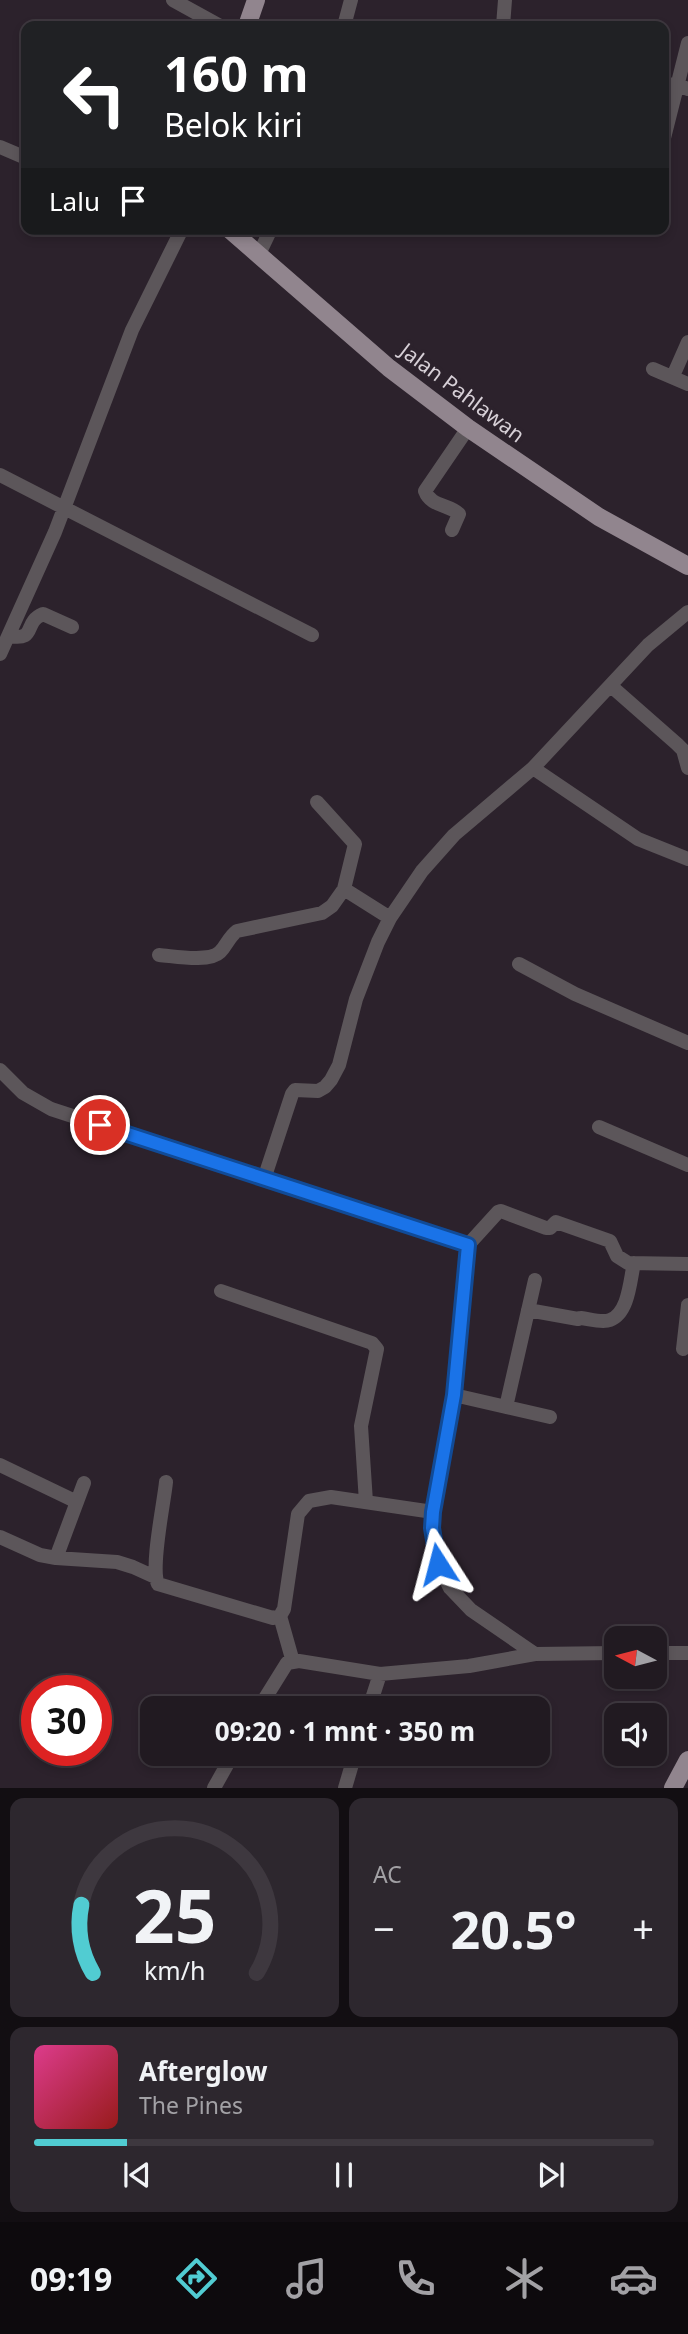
<!DOCTYPE html>
<html lang="id">
<head>
<meta charset="utf-8">
<style>
  body { margin:0; font-family:"Noto Sans",sans-serif; background:#2d272e; color:#f1f3f6; height:100vh; display:flex; flex-direction:column; font-size:26px; white-space:nowrap }
  * { box-sizing:border-box; margin:0 }
  p { font-size:23px; color:#a2a1a5 }
  .icon { flex:none; width:38px; height:38px; fill:none; stroke:currentColor; stroke-width:2; stroke-linecap:round; stroke-linejoin:round }
  .map { position:relative; height:1788px; overflow:hidden }
  .panel { display:flex; flex-direction:column; gap:10px; padding:10px; background:#120e12; flex:1 }
  .panel>* { flex:none }
  .top-card { position:absolute; left:21px; top:21px; width:648px; height:214px; border-radius:14px; box-shadow:0 4px 10px #0003,0 0 0 2px #3e383f; background:#202124; color:#fff; overflow:hidden }
  .needle { width:46px; rotate:277deg }
  .fabs { position:absolute; left:604px; top:1626px; display:grid; gap:14px }
  .fabs a { display:grid; place-items:center; width:63px; height:63px; border-radius:14px; background:#211a21; box-shadow:0 4px 10px #0003,0 0 0 2px #3e383f; font-size:35px }
  .speed { position:absolute; left:21px; top:1675px; display:flex; gap:14px; font-size:35px; font-weight:700; text-align:center }
  .speed>* { display:grid; place-content:center; width:91px; height:91px; border-radius:50%; background:#211a21; box-shadow:0 4px 10px #0003,0 0 0 2px #3e383f; line-height:1 }
  .speed .limit { border:10px solid #d22; background:#fff; color:#111 }
  .pin { position:absolute; display:grid; place-items:center; width:60px; height:60px; color:#fff; margin:-30px; border:4px solid #fff; border-radius:50%; box-shadow:0 2px 7px #0007 }
  .me { position:absolute; width:77px; margin:-38px; rotate:351deg; stroke-linejoin:round; filter:drop-shadow(0 0 5px #0008) }
  .turn { display:flex; align-items:center; gap:24px; height:147px; padding:0 28px; font-size:32px }
  .turn .icon { width:91px; height:91px; stroke-width:2.5 }
  .turn b { display:block; font-size:49px; line-height:60px }
  .then { display:flex; align-items:center; height:66px; padding:0 28px; background:#0003; gap:14px; font-size:26px }
  .big { font-size:52px; font-weight:700; line-height:1.1 }
  .panel .tile { flex:1; display:flex; flex-direction:column; justify-content:center; gap:10px; min-width:0; padding:0 24px; border-radius:14px; background:#2d272e }
  .panel .dial { align-items:center; gap:0 }
  .dial svg { height:182px; overflow:visible; fill:none; stroke:#3e383f; stroke-width:7; stroke-linecap:round; text-anchor:middle }
  .dial text { fill:#f1f3f6; stroke:none }
  .song { display:flex; align-items:center; gap:21px }
  .cover { width:84px; height:84px; border-radius:10px; background:linear-gradient(135deg,hsl(330 70% 55%),hsl(0 70% 35%)) }
  .played { height:7px; border-radius:4px; background:linear-gradient(90deg,#51ccd2 15%,#3e383f 15%) }
  .keys { display:flex; justify-content:space-around; direction:ltr }
  .heat { display:flex; justify-content:space-between; align-items:center; font-size:38px; direction:ltr }
  .panel .tiles { flex:1; display:grid; gap:10px; grid-template-columns:1fr 1fr }
  .tile:last-child { grid-column:span 2 }
  .trip { position:absolute; left:140px; top:1696px; width:410px; height:70px; border-radius:14px; background:#211a21; box-shadow:0 4px 10px #0003,0 0 0 2px #3e383f; font-weight:700; line-height:70px; text-align:center }
  .tab-bar { display:flex; height:112px; justify-content:space-around; align-items:center; background:#0d0a0d; color:#a2a1a5 }
  .tab-bar .icon { width:49px; height:49px }
  .tab-bar .active { color:#51ccd2 }
  .tab-bar b { font-size:32px; color:#f1f3f6 }
  .map>svg:first-child { display:block }
  .lines { fill:none; stroke-linecap:round; stroke-linejoin:round }
  .minor { stroke:#5c565a; stroke-width:14 }
  .major { stroke:#91858e; stroke-width:18 }
  .route-casing { stroke:#114b97; stroke-width:18 }
  .route { stroke:#1a73e8; stroke-width:12 }
  .labels { text-anchor:middle; stroke-width:7; stroke-linejoin:round; paint-order:stroke }
  .street-label { font-size:21px; fill:#d7d0d7; stroke:#2c222c }
</style>
</head>
<body>
<div class="map">
<svg width="688" height="1788" viewBox="0 0 688 1788">
  <rect width="100%" height="100%" fill="#2c222c"/>
  <g class="lines">
    <path class="minor" d="M 173,0 L 220,26
      M 344,26 L 351,0
      M 503,26 L 505,0
      M 663,85 L 676,84 L 688,89
      M 663,142 L 688,43
      M 0,147 L 26,158
      M 259,254 L 271,229
      M 653,369 L 688,384
      M 673,376 L 688,342
      M 0,475 L 312,635
      M 452,530 L 459,514 C 449,504 431,507 425,491 L 468,428
      M 9,636 C 38,641 22,623 43,614 L 72,627
      M 0,654 L 55,532 L 132,330 L 182,229
      M 611,686 L 677,744 L 683,750 L 688,768
      M 533,768 L 638,839 L 688,859
      M 317,802 L 355,844 L 344,889
      M 159,955 C 174,956 209,963 220,952 C 227,945 228,938 237,931 L 322,913 L 332,906 L 344,889 L 390,918
      M 519,964 L 575,994 L 688,1043
      M 0,1070 L 23,1093 L 51,1109 L 468,1245
      M 599,1127 L 688,1165
      M 264,1179 L 292,1094 L 295,1090 L 318,1091 L 325,1087 L 331,1080 L 339,1065 L 356,999 L 378,942 L 390,918 L 422,871 L 454,835 L 533,768 L 648,645 L 688,612
      M 221,1291 L 372,1343 L 377,1349 L 361,1426 L 366,1502
      M 528,1310 L 578,1319 L 581,1318 C 590,1319 602,1323 610,1320 C 629,1313 630,1280 634,1263
      M 683,1349 L 688,1305
      M 454,1395 L 550,1417
      M 506,1407 L 535,1280
      M 0,1465 L 77,1502
      M 166,1482 C 164,1503 150,1568 158,1584 L 273,1618 L 280,1616 L 284,1609 L 298,1514 L 309,1501 L 331,1497 L 433,1512
      M 0,1537 L 40,1555 L 56,1558 L 84,1483
      M 56,1558 L 117,1562 L 133,1567 L 155,1577
      M 280,1616 L 293,1662
      M 616,1653 L 535,1654 L 471,1610 L 450,1588 L 438,1564 L 432,1529 L 433,1512 L 454,1395 L 468,1245 L 498,1212 L 501,1211 L 546,1228 L 550,1228 L 556,1222 L 610,1241 L 617,1256 L 628,1263 L 688,1264
      M 654,1653 L 688,1653
      M 259,1708 L 287,1663 L 299,1661 L 380,1674 L 469,1666 L 535,1654
      M 369,1708 L 380,1674
      M 214,1788 L 233,1754
      M 345,1788 L 355,1754"/>
    <path class="major" d="M 247,26 L 256,0
      M 229,229 L 389,368 L 468,428 L 599,517 L 688,566
      M 673,1788 L 688,1760"/>
  </g>
  <g class="lines">
    <g class="route-casing">
      <path id="route" d="M 100,1125 L 468,1245 L 454,1395 L 433,1512 L 432,1528 L 438,1564"/>
    </g>
    <use href="#route" class="route"/>
  </g>
  <g class="labels">
    <g class="street-label">
      <text transform="translate(462 393) rotate(37)" y="7">Jalan Pahlawan</text>
    </g>
  </g>
</svg>
<div class="fabs">
<a><svg class="needle" viewBox="-14 -14 28 28"><path d="M0-13l5 13h-10z" fill="#e53935"/><path d="M0 13l5-13h-10z" fill="#a2a1a5"/></svg></a>
<a><svg class="icon" aria-label="sound" viewBox="0 0 24 24"><path d="M4 9h4l5-4v14l-5-4H4zM17 9q2 3 0 6"/></svg></a>
</div>
<div class="speed"><div class="limit">30</div></div>
<div class="pin" style="left:100px;top:1125px;background:#d93025"><svg class="icon" aria-label="arrive" viewBox="0 0 24 24"><path d="M6 21V4h12l-3 4 3 4H6"/></svg></div>
<svg class="me" style="left:438px;top:1564px" viewBox="-20 -20 40 40"><path d="M0-17L14 15 0 8-14 15z" fill="#1a73e8" stroke="#fff" stroke-width="4"/></svg>
<div class="trip">09:20 · 1 mnt · 350 m</div>
<div class="top-card">
<div class="turn"><svg class="icon" aria-label="left" viewBox="0 0 24 24"><path d="M17 20v-9H6M10 6l-5 5 5 5"/></svg><div><b>160 m</b>Belok kiri</div></div>
<div class="then">Lalu<svg class="icon" aria-label="arrive" viewBox="0 0 24 24"><path d="M6 21V4h12l-3 4 3 4H6"/></svg></div>
</div>
</div>
<section class="panel">
<div class="tiles">
<div class="tile dial"><svg viewBox="0 0 100 80">
<path d="M14 69A42 42 0 1 1 86 69"/>
<path d="M14 69A42 42 0 0 1 9 39" stroke="#51ccd2"/>
<text x="50" y="56" font-size="32" font-weight="700">25</text>
<text x="50" y="72" font-size="11">km/h</text>
</svg></div>
<div class="tile"><p>AC</p>
<div class="heat"><a>−</a><b class="big">20.5°</b><a>+</a></div>
</div>
<div class="tile">
<div class="song"><i class="cover"></i><div><b>Afterglow</b><p>The Pines</p></div></div>
<div class="played"></div>
<div class="keys"><svg class="icon" aria-label="previous" viewBox="0 0 24 24"><path d="M18 5L8 12l10 7zM5 5v14"/></svg><svg class="icon" aria-label="pause" viewBox="0 0 24 24"><path d="M8 5v14M16 5v14"/></svg><svg class="icon" aria-label="next" viewBox="0 0 24 24"><path d="M6 5l10 7-10 7zM19 5v14"/></svg></div>
</div>
</div>
</section>
<nav class="tab-bar">
<b>09:19</b>
<svg class="icon active" aria-label="directions" viewBox="0 0 24 24"><path d="M12 3l9 9-9 9-9-9zM9 14v-3h6M13 9l2 2-2 2"/></svg>
<svg class="icon" aria-label="music" viewBox="0 0 24 24"><path d="M9 18V5l10-2v13"/><circle cx="6" cy="18" r="3"/><circle cx="16" cy="16" r="3"/></svg>
<svg class="icon" aria-label="phone" viewBox="0 0 24 24"><path d="M5 4h4l2 5-3 2q2 4 5 5l2-3 5 2v4C11 20 4 13 5 4z"/></svg>
<svg class="icon" aria-label="climate" viewBox="0 0 24 24"><path d="M12 3v18M4 7l16 10M4 17L20 7"/></svg>
<svg class="icon" aria-label="car" viewBox="0 0 24 24"><path d="M5 17H2v-5l4-1 3-4h7l3 4 3 1v5h-3M9 17h6M6 11h13"/><circle cx="7" cy="17" r="2"/><circle cx="17" cy="17" r="2"/></svg>
</nav>
</body>
</html>
